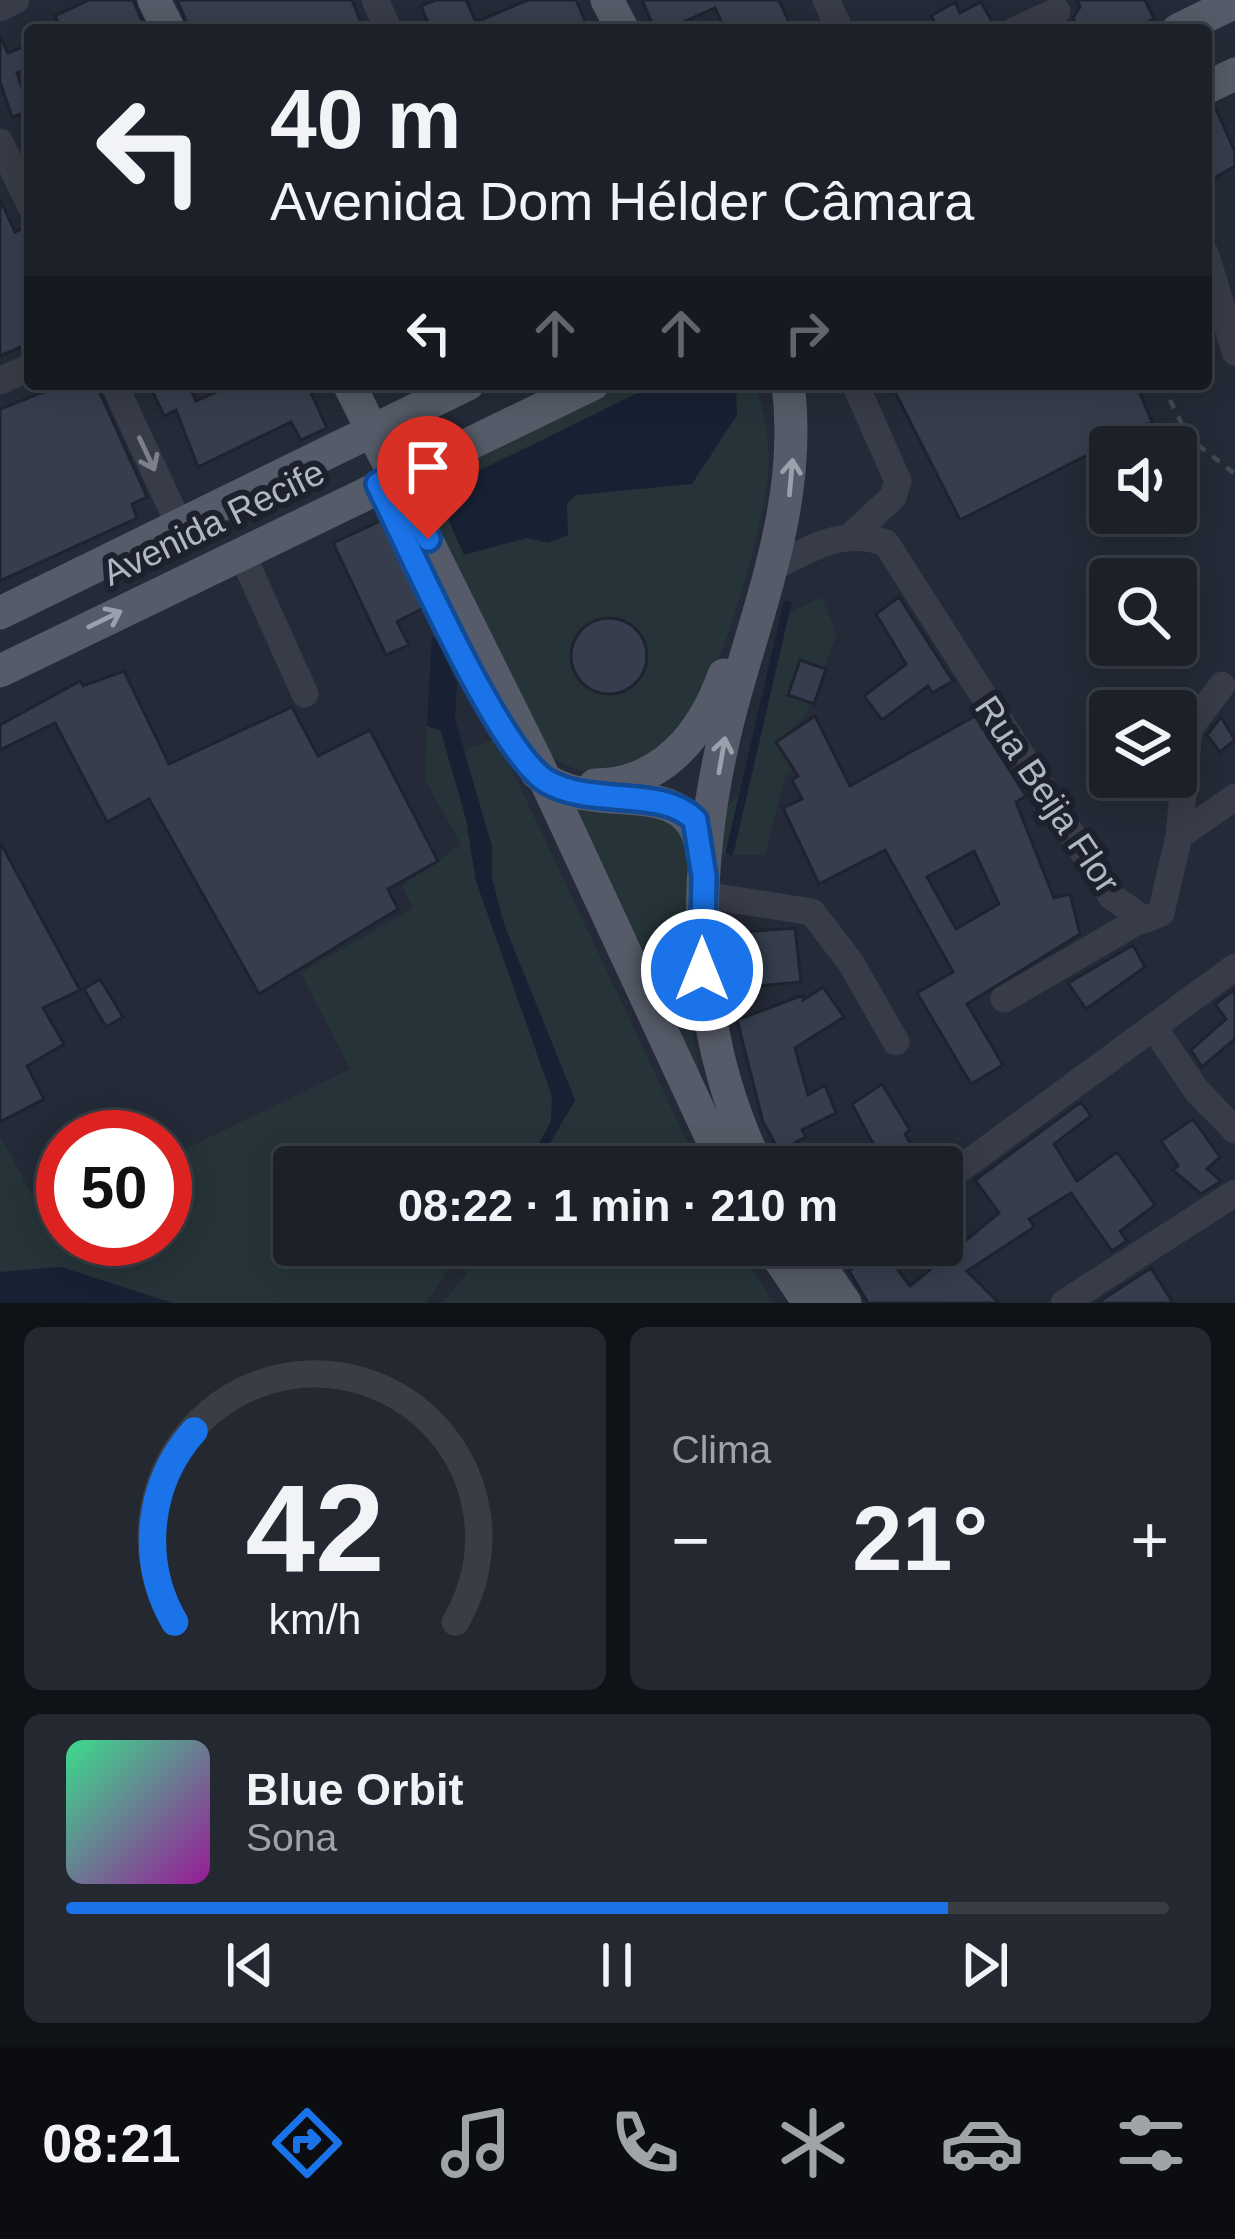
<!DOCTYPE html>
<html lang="pt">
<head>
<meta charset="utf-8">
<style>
  body { margin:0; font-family:Arial,sans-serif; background:#242831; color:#f1f3f6; height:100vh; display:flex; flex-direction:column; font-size:45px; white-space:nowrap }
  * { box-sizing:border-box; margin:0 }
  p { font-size:39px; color:#a0a3a8 }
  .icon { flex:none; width:66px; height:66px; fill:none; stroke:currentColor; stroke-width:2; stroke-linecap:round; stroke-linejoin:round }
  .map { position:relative; height:1303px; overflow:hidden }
  .side { display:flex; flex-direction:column; gap:24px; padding:24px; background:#0f1217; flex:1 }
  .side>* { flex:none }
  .banner { position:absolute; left:24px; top:24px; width:1188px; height:366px; border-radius:12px; box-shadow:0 6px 30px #0003,0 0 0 3px #393e46; background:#1b2029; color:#f1f3f6; overflow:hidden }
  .fabs { position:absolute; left:1089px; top:426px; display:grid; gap:24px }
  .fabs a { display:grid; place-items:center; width:108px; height:108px; border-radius:12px; background:#1b2029; box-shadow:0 6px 30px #0003,0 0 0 3px #393e46; font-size:60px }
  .speed { position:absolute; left:36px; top:1110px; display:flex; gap:24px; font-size:60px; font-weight:700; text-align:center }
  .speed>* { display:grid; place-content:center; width:156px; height:156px; border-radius:50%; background:#1b2029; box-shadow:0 6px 30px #0003,0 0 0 3px #393e46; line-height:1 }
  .speed .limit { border:18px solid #d22; background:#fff; color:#111 }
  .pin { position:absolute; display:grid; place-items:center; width:102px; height:102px; color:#fff; margin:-123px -51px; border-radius:50% 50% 50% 0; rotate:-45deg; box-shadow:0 0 12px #0007 }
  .pin .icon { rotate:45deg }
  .me { position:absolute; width:132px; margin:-66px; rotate:0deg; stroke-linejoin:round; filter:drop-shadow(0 0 9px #0008) }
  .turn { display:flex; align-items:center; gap:42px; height:252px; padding:0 48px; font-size:54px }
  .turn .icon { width:156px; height:156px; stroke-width:2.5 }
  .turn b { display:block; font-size:84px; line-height:102px }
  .lanes { display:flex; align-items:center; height:114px; padding:0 48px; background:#0003; justify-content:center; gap:60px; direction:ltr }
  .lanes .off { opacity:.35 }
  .big { font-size:90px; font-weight:700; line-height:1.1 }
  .side .widget { flex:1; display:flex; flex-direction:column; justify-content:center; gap:18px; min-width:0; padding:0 42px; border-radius:18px; background:#242831 }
  .side .dial { align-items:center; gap:0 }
  .dial svg { height:312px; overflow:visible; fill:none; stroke:#393e46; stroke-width:7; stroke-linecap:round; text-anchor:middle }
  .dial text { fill:#f1f3f6; stroke:none }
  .song { display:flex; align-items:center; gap:36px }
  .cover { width:144px; height:144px; border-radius:18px; background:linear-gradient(135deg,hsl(150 70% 55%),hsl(300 70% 35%)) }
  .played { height:12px; border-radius:6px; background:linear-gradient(90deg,#1a73e8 80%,#393e46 80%) }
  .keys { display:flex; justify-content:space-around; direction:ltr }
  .heat { display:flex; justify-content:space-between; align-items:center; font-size:66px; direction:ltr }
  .side .tiles { flex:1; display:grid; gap:24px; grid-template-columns:1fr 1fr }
  .widget:last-child { grid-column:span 2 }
  .trip { position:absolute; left:273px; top:1146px; width:690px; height:120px; border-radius:12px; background:#1b2029; box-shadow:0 6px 30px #0003,0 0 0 3px #393e46; font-weight:700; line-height:120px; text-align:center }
  .dock { display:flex; height:192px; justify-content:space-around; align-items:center; background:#0b0d10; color:#a0a3a8 }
  .dock .icon { width:84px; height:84px }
  .dock .current { color:#1a73e8 }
  .dock b { font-size:54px; color:#f1f3f6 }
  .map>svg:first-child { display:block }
  .green { fill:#263439 }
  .water { fill:#182034 }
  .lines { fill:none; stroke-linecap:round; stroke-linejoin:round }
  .stream { stroke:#182034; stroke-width:8 }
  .building { fill:#363e4e; stroke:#1f232f; stroke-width:3; fill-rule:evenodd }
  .path { stroke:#3e4d51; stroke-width:4.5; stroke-dasharray:9 9; stroke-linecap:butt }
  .minor { stroke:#373c48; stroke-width:27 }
  .major { stroke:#555b68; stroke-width:33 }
  .oneway { stroke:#7b808c }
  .oneway2 { stroke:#9ba0ad }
  .route-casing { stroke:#114b97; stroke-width:30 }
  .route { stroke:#1a73e8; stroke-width:21 }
  .labels { text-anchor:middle; stroke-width:12; stroke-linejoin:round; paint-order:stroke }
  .street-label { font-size:36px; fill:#b2b7c4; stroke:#1d212d }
</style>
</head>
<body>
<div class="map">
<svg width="1235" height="1303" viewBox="0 0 1235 1303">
  <rect width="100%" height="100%" fill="#242a37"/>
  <path class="green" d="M 622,384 L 755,384 C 765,413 771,444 768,475 C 763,533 709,727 660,757 C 654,761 641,763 633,765 C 597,774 579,777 548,753 L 418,492 L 429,479 Z
    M 822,597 L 837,635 L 804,718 L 777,742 L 794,770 L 785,776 L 765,855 L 716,855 L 722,812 L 739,794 L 781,617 Z
    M 427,726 L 440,730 L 466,819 L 476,881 L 552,1096 L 551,1122 L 526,1167 L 294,1167 L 294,1245 L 463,1245 L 426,1303 L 172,1303 L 61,1267 L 0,1272 L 0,1136 L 41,1211 L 63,1203 L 63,1239 L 165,1239 L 165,1159 L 350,1069 L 301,973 L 413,908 L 402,886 L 461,844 L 425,780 Z
    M 497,738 L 699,1167 L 536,1167 L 575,1100 L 514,959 L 492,878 L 492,847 L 464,751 Z
    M 557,796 L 641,807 L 692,833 L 683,975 L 706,1116 Z
    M 476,1245 L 738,1245 L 774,1303 L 442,1303 L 466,1275 L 464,1263 Z"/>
  <path class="water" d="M 656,384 L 736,385 L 737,415 L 692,484 L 576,495 L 567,503 L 568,535 L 548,543 L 527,538 L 464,555 L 439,499 L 472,474 Z
    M 432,637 L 437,637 L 457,683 L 455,719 L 492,847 L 492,878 L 502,919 L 575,1100 L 536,1167 L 526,1167 L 551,1122 L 552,1096 L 476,881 L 466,819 L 441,731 L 427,726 Z
    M 61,1267 L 172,1303 L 0,1303 L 0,1272 Z"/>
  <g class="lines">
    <path class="stream" d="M 730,851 L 787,605"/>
  </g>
  <path class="building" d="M 89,0 L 133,0 L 146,30 L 62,30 L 55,16 Z
    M 177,0 L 352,0 L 364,30 L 190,30 Z
    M 435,0 L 466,0 L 476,22 L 528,0 L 576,0 L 587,25 L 577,30 L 431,30 L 421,6 Z
    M 642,0 L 779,0 L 793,30 L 725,30 L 715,8 L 681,23 L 684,30 L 655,30 Z
    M 1077,0 L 1145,0 L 1154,19 L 1131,30 L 1078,30 L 1073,18 L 1080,7 Z
    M 955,2 L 960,13 L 981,2 L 994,25 L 982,30 L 929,30 L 937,26 L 931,16 Z
    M 0,36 L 8,53 L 30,44 L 30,67 L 17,73 L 30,111 L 12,117 L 0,82 Z
    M 1215,107 L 1235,152 L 1235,166 L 1206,183 L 1206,109 Z
    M 0,199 L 15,232 L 30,225 L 30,343 L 0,356 Z
    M 48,384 L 96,384 L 147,497 L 132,504 L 137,518 L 0,581 L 0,409 L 51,389 Z
    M 149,384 L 188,384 L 196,401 L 234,384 L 307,384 L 327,428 L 301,440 L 291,422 L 198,467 L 176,410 L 164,416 Z
    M 891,384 L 1136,384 L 1152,422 L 960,520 Z
    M 385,519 L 429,605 L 397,622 L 409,645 L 386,655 L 333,543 Z
    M 899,597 L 953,681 L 932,693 L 928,686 L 882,720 L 864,696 L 906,664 L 876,614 Z
    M571 656a38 38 0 1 1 76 0a38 38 0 1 1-76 0Z
    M 800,660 L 826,669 L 814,704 L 788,695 Z
    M 124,671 L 169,764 L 292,707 L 318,756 L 370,730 L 438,861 L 388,889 L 398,909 L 259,994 L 149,799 L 107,822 L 55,723 L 0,750 L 0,725 L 80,681 L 83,686 Z
    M 815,716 L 850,786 L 975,716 L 1026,796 L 1016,802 L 1054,898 L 1070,894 L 1080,934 L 967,1004 L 1003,1065 L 971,1084 L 917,993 L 953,972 L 885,850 L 819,884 L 783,808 L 802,799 L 792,780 L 798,776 L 776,742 ZM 974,851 L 999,904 L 956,929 L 927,877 Z
    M 1221,717 L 1235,740 L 1220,752 L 1207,735 Z
    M 0,842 L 80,990 L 43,1008 L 64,1044 L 27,1066 L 44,1099 L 0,1122 Z
    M 795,928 L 801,982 L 733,988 L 729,933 Z
    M 1133,945 L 1145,967 L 1086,1009 L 1068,983 Z
    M 100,979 L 123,1017 L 106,1027 L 84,989 Z
    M 823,987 L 844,1017 L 795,1048 L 808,1095 L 825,1085 L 836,1113 L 802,1130 L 806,1137 L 779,1151 L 763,1122 L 737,1020 L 803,995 L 803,1000 Z
    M 1235,989 L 1235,1039 L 1202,1067 L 1191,1050 L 1226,1019 L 1215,1004 Z
    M 882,1084 L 910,1130 L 905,1134 L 926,1167 L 891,1167 L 871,1140 L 852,1104 Z
    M 1081,1102 L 1091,1116 L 1054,1144 L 1077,1181 L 1117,1152 L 1155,1205 L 1120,1231 L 1127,1241 L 1112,1251 L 1071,1193 L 1029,1219 L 1034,1227 L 967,1271 L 999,1303 L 868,1303 L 849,1271 L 865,1259 L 872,1245 L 879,1245 L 910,1286 L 999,1213 L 975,1180 Z
    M 1193,1119 L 1220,1157 L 1207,1169 L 1221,1181 L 1201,1194 L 1173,1170 L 1178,1166 L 1161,1141 Z
    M 1151,1268 L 1173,1303 L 1097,1303 Z"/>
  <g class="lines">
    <path class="path" d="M 1162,384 L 1189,438 L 1235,474"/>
    <path class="minor" d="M 375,0 L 389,30
      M 826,0 L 840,30
      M 0,8 L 16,0
      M 1016,30 L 1057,11
      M 0,142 L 30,205
      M 1206,255 L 1235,352
      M 0,381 L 30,367
      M 114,384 L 179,524
      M 853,534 L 893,497 L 898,481 L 855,384
      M 241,552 L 305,694
      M 772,568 C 811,549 842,527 886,543 L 1112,897 L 1145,920 L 1161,913 L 1179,836 L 1189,729 L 1222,685
      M 1179,836 L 1235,797
      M 703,895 L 812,912 L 851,963 L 896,1042
      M 1004,999 L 1143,918
      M 1154,1028 L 1197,1091 L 1235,1130
      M 942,1182 L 1235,967
      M 821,1269 L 854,1245
      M 1064,1303 L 1235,1193"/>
    <path class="major" d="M 154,0 L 169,30
      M 607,0 L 623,30
      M 1178,30 L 1235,2
      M 1206,88 L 1235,74
      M 349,384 L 535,758 L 725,1167
      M 0,613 L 468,384
      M 0,671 L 593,384
      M 537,773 C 592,822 694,766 702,855
      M 595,785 C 663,785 703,733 724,675
      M 758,1167 C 688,1024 691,865 730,713 C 759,603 803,500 788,384
      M 770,1245 L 809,1303
      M 806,1245 L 845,1303"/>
  </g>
  <defs><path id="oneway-shaft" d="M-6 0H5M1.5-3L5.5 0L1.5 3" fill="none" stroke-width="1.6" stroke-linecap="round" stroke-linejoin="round" transform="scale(3)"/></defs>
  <use class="oneway" href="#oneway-shaft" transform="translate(147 454) rotate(65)"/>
  <g class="oneway2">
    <use href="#oneway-shaft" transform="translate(791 477) rotate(-85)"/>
    <use href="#oneway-shaft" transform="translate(105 619) rotate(-26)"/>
    <use href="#oneway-shaft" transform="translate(722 755) rotate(-80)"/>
  </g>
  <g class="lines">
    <g class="route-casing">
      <path id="route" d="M 428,539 L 396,475 L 378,484 C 408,544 498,751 546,781 C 591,808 662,786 695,820 L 704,876 L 702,970"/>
    </g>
    <use href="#route" class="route"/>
  </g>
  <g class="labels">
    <g class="street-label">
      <text transform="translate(213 522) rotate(-26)" y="13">Avenida Recife</text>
      <text transform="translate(1048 794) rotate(56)" y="13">Rua Beija Flor</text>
    </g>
  </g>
</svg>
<div class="fabs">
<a><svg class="icon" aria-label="sound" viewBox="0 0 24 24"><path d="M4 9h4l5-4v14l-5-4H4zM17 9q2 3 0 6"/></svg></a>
<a><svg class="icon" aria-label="search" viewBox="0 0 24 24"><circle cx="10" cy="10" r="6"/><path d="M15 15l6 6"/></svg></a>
<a><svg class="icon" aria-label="layers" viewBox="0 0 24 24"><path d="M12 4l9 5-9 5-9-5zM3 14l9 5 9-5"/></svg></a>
</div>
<div class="speed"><div class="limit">50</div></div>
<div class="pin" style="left:428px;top:539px;background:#d93025"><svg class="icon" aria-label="arrive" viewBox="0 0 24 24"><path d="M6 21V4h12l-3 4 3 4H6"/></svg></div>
<svg class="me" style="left:702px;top:970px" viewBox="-20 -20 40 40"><circle r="17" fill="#1a73e8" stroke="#fff" stroke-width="3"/><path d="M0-11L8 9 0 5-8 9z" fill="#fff"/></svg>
<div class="trip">08:22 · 1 min · 210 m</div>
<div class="banner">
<div class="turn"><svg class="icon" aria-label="left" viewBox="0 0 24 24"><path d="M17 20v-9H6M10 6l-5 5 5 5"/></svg><div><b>40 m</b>Avenida Dom Hélder Câmara</div></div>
<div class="lanes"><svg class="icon" aria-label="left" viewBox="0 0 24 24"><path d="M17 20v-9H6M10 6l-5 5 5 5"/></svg><svg class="icon off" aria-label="ahead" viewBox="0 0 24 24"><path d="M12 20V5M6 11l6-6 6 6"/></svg><svg class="icon off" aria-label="ahead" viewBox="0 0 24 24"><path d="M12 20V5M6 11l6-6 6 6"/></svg><svg class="icon off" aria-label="right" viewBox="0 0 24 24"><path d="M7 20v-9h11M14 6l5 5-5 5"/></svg></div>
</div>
</div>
<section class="side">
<div class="tiles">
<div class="widget dial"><svg viewBox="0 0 100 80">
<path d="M14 69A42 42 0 1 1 86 69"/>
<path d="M14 69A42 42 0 0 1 19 20" stroke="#1a73e8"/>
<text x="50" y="56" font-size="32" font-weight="700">42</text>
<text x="50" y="72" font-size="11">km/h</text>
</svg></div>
<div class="widget"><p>Clima</p>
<div class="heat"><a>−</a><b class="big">21°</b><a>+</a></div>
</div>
<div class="widget">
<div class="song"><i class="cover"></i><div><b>Blue Orbit</b><p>Sona</p></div></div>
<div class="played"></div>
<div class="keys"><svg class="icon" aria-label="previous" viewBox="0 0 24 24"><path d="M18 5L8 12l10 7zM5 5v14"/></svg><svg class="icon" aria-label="pause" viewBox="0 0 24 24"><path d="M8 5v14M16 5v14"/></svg><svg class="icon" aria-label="next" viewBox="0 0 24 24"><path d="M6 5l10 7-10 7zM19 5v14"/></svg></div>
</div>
</div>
</section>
<nav class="dock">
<b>08:21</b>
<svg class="icon current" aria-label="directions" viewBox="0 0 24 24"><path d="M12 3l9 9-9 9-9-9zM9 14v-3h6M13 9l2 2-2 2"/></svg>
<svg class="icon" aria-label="music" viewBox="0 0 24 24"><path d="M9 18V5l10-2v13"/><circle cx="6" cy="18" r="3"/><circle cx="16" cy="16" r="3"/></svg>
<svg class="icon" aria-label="phone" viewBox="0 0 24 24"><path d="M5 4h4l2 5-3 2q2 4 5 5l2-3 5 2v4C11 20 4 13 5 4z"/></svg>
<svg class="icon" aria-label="climate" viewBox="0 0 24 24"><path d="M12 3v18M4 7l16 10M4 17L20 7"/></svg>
<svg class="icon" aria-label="car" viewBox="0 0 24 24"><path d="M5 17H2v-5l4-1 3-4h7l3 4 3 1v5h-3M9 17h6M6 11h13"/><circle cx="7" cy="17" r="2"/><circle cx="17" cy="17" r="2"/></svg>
<svg class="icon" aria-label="filters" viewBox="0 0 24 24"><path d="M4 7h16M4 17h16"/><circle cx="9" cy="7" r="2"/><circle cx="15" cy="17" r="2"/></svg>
</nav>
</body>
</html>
